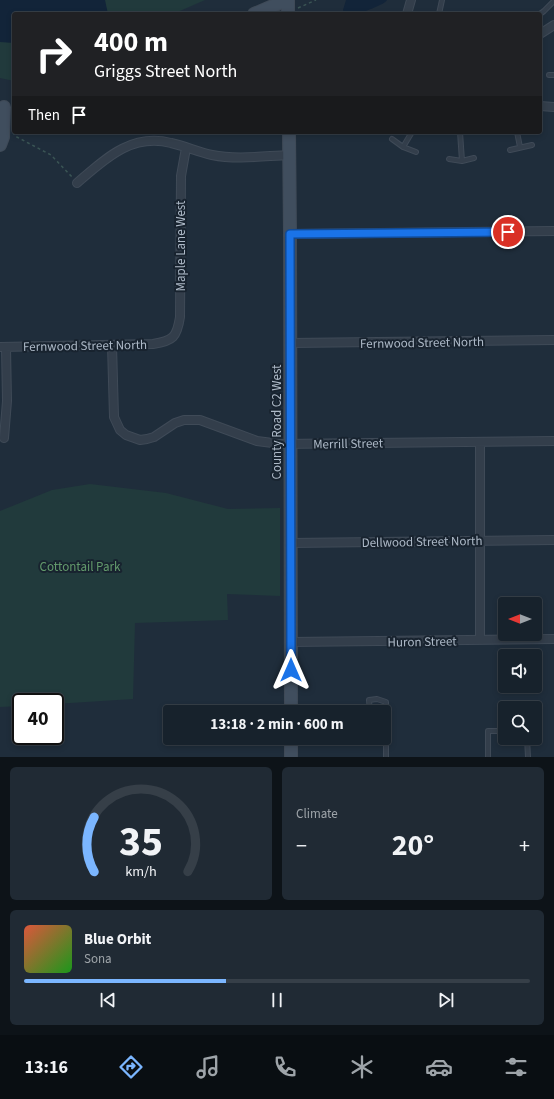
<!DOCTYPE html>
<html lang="en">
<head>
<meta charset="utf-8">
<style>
  body { margin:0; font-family:"Source Sans 3",sans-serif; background:#202a34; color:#f1f3f6; height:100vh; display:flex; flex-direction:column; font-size:15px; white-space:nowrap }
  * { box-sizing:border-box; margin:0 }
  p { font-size:13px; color:#9ea4a9 }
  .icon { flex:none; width:22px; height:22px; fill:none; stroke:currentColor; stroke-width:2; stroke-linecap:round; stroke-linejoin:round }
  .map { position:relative; height:757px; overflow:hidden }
  .drawer { display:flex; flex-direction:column; gap:10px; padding:10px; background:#0d1318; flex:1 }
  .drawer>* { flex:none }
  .guide { position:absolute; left:12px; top:12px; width:530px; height:122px; border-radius:4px; box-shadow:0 2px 6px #0003,0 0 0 1px #363f48; background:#202124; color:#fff; overflow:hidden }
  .needle { width:26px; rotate:270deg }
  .controls { position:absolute; left:498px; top:597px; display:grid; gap:8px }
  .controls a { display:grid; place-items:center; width:44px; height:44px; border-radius:4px; background:#17222c; box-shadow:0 2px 6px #0003,0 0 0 1px #363f48; font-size:20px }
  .speed { position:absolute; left:12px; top:693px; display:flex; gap:8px; font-size:20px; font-weight:700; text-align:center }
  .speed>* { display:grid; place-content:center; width:52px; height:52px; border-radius:50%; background:#17222c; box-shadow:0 2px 6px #0003,0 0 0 1px #363f48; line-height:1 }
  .speed .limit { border:2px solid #111; border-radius:6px; background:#fff; color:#111 }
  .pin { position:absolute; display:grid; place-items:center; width:34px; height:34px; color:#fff; margin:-17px; border:2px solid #fff; border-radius:50%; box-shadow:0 1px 4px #0007 }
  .me { position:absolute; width:44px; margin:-22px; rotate:0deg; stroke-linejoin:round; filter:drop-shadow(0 0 3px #0008) }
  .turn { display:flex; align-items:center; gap:14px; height:84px; padding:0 16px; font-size:18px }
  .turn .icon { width:52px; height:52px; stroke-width:2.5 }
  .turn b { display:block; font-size:28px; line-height:34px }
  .then { display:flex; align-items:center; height:38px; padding:0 16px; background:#0003; gap:8px; font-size:15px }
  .big { font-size:30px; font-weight:700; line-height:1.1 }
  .drawer .widget { flex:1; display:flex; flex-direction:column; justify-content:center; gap:6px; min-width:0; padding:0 14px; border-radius:6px; background:#202a34 }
  .drawer .dial { align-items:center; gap:0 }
  .dial svg { height:104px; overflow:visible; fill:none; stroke:#363f48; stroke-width:7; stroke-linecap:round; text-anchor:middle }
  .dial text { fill:#f1f3f6; stroke:none }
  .song { display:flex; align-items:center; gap:12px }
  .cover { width:48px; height:48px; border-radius:6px; background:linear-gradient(135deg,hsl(10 70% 55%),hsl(120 70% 35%)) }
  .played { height:4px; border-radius:2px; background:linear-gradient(90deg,#7bb6ff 40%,#363f48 40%) }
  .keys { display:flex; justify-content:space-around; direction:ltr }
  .heat { display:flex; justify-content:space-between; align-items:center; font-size:22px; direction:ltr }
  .drawer .tiles { flex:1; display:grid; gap:10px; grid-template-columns:1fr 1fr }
  .widget:last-child { grid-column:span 2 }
  .trip { position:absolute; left:163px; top:705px; width:228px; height:40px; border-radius:4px; background:#17222c; box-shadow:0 2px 6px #0003,0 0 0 1px #363f48; font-weight:700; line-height:40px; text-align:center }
  .dock { display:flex; height:64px; justify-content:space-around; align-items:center; background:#090e12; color:#9ea4a9 }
  .dock .icon { width:28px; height:28px }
  .dock .active { color:#7bb6ff }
  .dock b { font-size:18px; color:#f1f3f6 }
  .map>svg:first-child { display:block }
  .green { fill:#213a3c }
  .water { fill:#122439 }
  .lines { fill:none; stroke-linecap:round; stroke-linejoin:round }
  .lane-casing { stroke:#3f4a57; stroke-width:6 }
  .street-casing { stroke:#3f4a57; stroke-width:10 }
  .secondary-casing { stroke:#3f4a57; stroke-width:14 }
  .path { stroke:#3a5454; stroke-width:1.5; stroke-dasharray:3 3; stroke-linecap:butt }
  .lane { stroke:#333e4b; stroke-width:4 }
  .street { stroke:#333e4b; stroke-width:8 }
  .secondary { stroke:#404e5e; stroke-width:12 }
  .route-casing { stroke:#114b97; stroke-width:10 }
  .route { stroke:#1a73e8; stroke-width:7 }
  .labels { text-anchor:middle; stroke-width:4; stroke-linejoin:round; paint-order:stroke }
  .street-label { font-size:13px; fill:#adb9c7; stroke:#18232f }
  .park-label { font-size:13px; fill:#639a6c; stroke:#18232f }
</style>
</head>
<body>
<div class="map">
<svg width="554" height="757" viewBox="0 0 554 757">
  <rect width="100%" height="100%" fill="#1f2d3b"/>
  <path class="green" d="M 0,0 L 205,0 L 173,14 L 14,14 L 14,81 L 0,78 Z
    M 90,484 L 166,493 L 228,509 L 280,508 L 280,596 L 227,594 L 228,620 L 135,623 L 133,699 L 55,704 L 55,702 L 21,702 L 21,706 L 0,707 L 0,511 L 52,490 Z"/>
  <path class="water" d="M 0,0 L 105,0 L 108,14 L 14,14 L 14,43 L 0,42 Z
    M 346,0 L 387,0 C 384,5 365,11 358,14 C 354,15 349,14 345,14 L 343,10 Z"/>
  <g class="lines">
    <g class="lane-casing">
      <path id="lane" d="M 439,14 L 442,0
        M 540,14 L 544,11 L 554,1
        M 549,75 L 554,75
        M 460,132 L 462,161
        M 517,132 L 520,147
        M 392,139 L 403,147 L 416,152
        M 403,147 L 412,132
        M 510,150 L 532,145
        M 449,159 L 462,161 L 474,158
        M 370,712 L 369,700 L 377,699 L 386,702 L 386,757
        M 372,738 L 372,741 L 386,741
        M 527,738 L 528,757
        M 488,757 L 488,731 L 505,731"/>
    </g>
    <g class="street-casing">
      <path id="street" d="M 407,14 L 411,0
        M 540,34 L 554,25
        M 540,106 L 554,107
        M 77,183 C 105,159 131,133 171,143 C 185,146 198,152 212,155 C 237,160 264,156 289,155
        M 290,234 L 554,231
        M 290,343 L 554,340
        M 112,345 L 114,417 L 120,430 L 126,435 L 140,440 L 147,439 L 154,437 L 175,423 L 184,420 L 200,420 L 257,441 L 280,444 L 554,441
        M 0,347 L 153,344 C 173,341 177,337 180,317 L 181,176 L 186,148
        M 4,438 L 7,401 L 6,347
        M 480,442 L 480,640
        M 290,543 L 554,540
        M 291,642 L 554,639"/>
    </g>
    <g class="secondary-casing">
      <path id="secondary" d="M 288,0 L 288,14
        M 254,14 L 287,0
        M 289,132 L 290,234 L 291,712
        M 0,145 L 3,137 L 4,107
        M 291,738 L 291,757"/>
    </g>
    <path class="path" d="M 298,8 L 316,0
      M 13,132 L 15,136 L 51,155 L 73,178"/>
    <use href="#lane" class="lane"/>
    <use href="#street" class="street"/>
    <use href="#secondary" class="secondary"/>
  </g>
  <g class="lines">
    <g class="route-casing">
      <path id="route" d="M 291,670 L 290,234 L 508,232"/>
    </g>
    <use href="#route" class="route"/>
  </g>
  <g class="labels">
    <g class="street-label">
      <text transform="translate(180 246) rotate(-90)" y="5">Maple Lane West</text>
      <text transform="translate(422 342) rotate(-1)" y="5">Fernwood Street North</text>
      <text transform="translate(85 345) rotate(-1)" y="5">Fernwood Street North</text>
      <text transform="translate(276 422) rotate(-90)" y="5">County Road C2 West</text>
      <text transform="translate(348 443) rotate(-1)" y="5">Merrill Street</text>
      <text transform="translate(422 541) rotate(-1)" y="5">Dellwood Street North</text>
      <text transform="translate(422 641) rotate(-1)" y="5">Huron Street</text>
    </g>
    <g class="park-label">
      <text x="80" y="571">Cottontail Park</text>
    </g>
  </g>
</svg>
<div class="controls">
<a><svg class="needle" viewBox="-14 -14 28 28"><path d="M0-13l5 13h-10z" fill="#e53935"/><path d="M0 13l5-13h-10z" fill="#9ea4a9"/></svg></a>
<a><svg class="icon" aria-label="sound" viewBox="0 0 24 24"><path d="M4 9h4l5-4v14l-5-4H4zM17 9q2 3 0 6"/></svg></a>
<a><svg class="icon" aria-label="search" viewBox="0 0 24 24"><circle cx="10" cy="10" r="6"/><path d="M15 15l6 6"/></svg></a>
</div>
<div class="speed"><div class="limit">40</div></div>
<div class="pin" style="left:508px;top:232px;background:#d93025"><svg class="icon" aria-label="arrive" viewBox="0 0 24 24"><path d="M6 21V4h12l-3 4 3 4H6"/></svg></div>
<svg class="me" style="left:291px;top:670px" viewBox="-20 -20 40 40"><path d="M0-17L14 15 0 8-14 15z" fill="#1a73e8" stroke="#fff" stroke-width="4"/></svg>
<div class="trip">13:18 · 2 min · 600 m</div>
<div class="guide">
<div class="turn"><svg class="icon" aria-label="right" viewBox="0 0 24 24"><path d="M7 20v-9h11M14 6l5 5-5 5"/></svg><div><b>400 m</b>Griggs Street North</div></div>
<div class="then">Then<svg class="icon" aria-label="arrive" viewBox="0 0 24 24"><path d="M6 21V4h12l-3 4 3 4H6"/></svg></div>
</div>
</div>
<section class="drawer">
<div class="tiles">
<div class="widget dial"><svg viewBox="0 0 100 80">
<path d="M14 69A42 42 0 1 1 86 69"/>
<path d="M14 69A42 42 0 0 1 14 27" stroke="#7bb6ff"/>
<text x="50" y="56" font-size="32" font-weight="700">35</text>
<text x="50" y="72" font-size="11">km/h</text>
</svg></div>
<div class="widget"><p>Climate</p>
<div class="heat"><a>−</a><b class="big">20°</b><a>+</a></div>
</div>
<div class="widget">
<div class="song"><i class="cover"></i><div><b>Blue Orbit</b><p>Sona</p></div></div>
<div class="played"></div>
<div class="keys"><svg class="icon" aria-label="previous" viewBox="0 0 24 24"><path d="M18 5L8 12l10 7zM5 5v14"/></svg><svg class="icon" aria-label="pause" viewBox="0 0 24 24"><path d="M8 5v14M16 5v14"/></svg><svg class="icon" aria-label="next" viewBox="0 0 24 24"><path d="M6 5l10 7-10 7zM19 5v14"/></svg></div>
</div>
</div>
</section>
<nav class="dock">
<b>13:16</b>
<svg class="icon active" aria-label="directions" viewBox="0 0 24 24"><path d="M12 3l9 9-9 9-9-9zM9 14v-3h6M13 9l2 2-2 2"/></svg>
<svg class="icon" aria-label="music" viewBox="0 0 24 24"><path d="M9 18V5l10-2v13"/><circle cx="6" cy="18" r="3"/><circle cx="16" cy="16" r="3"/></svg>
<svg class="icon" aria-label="phone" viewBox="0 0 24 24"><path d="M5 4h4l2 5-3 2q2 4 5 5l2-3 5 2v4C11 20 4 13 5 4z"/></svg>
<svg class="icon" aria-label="climate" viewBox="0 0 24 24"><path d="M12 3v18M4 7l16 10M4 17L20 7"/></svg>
<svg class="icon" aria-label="car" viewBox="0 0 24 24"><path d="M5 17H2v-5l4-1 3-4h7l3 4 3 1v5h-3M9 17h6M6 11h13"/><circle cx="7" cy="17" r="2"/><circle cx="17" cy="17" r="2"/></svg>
<svg class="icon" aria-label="filters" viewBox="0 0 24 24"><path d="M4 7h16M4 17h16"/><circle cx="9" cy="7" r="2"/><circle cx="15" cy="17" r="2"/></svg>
</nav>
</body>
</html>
